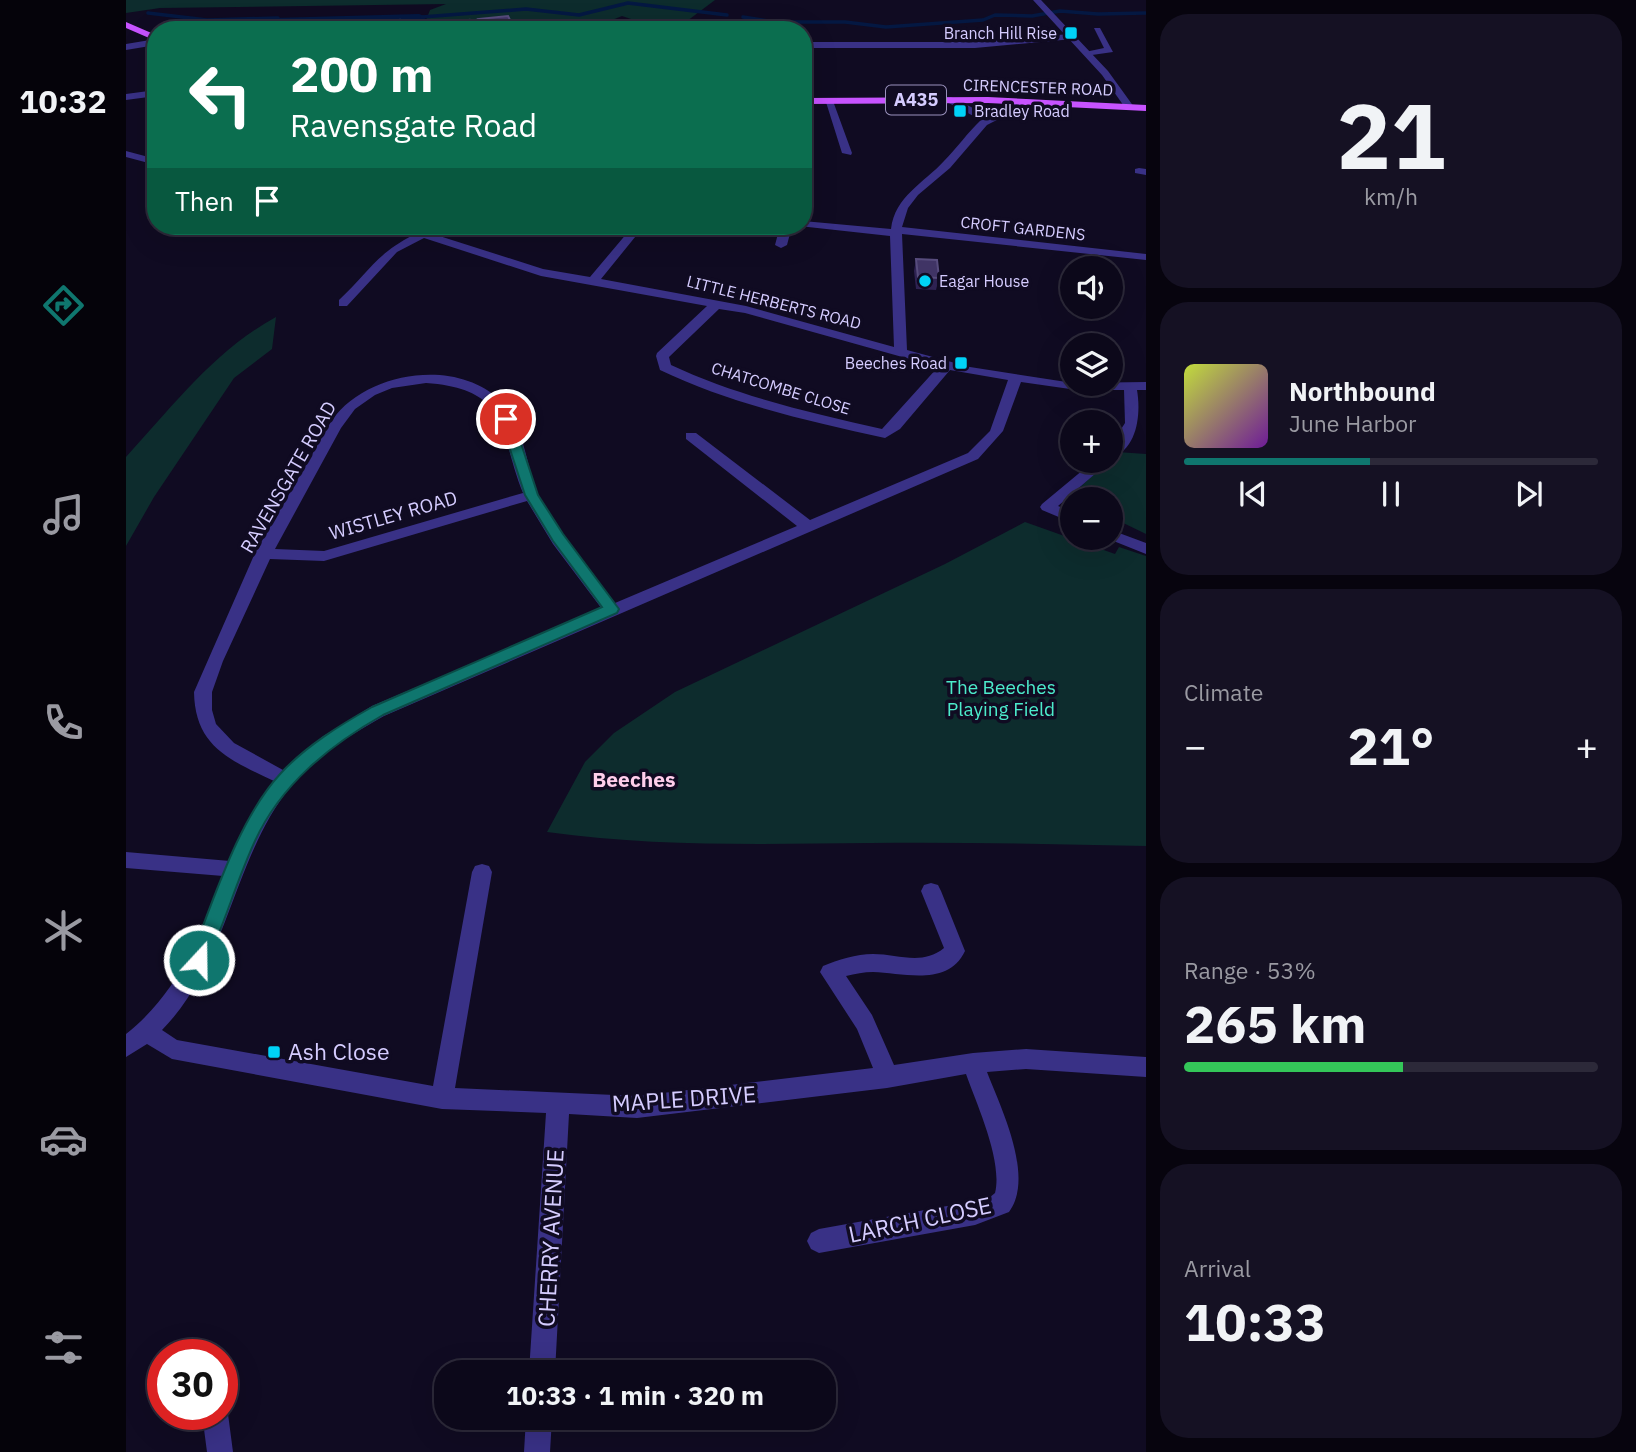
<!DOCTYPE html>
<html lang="en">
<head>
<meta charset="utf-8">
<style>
  body { margin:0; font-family:"IBM Plex Sans",sans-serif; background:#151123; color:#f1f3f6; height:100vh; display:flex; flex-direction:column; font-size:26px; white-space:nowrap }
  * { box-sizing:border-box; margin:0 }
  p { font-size:23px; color:#9a9aa2 }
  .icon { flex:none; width:38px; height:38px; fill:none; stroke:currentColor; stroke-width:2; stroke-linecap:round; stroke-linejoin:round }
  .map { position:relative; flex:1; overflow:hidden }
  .side { display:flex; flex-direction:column; gap:14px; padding:14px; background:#07040e; width:490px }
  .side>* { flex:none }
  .hud { position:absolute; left:21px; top:21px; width:665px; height:214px; border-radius:28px; box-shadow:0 7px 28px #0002,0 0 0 2px #2c2939; background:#0b6e4f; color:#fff; overflow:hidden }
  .fabs { position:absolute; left:934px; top:256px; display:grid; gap:14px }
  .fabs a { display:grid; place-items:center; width:63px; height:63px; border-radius:50%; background:#0c081a; box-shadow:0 7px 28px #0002,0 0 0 2px #2c2939; font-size:35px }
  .speed { position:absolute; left:21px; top:1339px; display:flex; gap:14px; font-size:35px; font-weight:700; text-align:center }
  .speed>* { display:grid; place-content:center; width:91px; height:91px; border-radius:50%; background:#0c081a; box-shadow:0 7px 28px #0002,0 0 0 2px #2c2939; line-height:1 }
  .speed .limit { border:10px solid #d22; background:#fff; color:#111 }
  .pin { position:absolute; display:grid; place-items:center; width:60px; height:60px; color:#fff; margin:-30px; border:4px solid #fff; border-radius:50%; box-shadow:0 2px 7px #0007 }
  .me { position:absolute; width:77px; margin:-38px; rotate:21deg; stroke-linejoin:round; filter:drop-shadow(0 0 5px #0008) }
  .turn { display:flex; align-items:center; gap:24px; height:147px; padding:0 28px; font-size:32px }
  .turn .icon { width:91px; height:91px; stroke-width:2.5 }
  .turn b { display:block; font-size:49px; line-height:60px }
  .then { display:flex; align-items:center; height:66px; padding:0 28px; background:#0003; gap:14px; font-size:26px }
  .big { font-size:52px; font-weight:800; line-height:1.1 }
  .side .tile { flex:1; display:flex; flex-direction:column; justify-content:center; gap:10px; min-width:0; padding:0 24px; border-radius:28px; background:#151123 }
  .side .dial { align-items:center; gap:0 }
  .dial b { font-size:91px; line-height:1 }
  .song { display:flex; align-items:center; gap:21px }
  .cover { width:84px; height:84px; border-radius:10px; background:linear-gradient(135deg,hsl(70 70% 55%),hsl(280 70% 35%)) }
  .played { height:7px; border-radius:4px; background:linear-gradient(90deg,#0f766e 45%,#2c2939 45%) }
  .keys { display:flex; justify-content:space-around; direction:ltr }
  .heat { display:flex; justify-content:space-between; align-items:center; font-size:38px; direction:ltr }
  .charge { height:10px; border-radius:5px; background:linear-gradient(90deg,#34c759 53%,#2c2939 0) }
  .trip { position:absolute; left:308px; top:1360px; width:402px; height:70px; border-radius:28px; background:#0c081a; box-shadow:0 7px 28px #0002,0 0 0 2px #2c2939; font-weight:800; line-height:70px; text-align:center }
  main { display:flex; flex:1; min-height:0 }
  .tabs { display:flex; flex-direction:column; width:126px; justify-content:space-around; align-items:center; background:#05030a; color:#9a9aa2 }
  .tabs .icon { width:49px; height:49px }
  .tabs .on { color:#0f766e }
  .tabs b { font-size:32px; color:#f1f3f6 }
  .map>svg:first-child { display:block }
  .green { fill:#0d2c2d }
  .water { fill:#041842 }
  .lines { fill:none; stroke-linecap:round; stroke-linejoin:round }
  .stream { stroke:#041842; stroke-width:3.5 }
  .minor { fill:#393186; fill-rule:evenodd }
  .tertiary { fill:#393186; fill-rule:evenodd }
  .primary { fill:#c753ff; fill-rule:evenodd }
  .wall { fill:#2e2252 }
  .building { fill:#403465; stroke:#574c7d; stroke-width:2 }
  .route { fill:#0f766e; stroke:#0a4d48; stroke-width:2 }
  .poi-dot { fill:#00d2f7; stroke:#100b22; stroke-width:2.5 }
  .labels { text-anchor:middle; stroke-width:7; stroke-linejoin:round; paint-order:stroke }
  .far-poi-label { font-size:16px; fill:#d5ccff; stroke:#100b22; text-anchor:end }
  .far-street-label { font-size:16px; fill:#d5ccff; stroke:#100b22 }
  .shield { fill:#100b22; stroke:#9a92bd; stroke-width:2 }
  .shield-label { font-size:18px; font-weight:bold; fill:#d5ccff }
  .street-label { font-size:19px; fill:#d5ccff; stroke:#100b22 }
  .park-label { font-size:19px; fill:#4cebcb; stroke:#100b22 }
  .neighbourhood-label { font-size:21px; font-weight:bold; fill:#ffceeb; stroke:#100b22 }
  .near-poi-label { font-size:23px; fill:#d5ccff; stroke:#100b22; text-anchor:start }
  .near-street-label { font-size:23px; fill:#d5ccff; stroke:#100b22 }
</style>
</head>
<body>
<main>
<nav class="tabs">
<b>10:32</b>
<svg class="icon on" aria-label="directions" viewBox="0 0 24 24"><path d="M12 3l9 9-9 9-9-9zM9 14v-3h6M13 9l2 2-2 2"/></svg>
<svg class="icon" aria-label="music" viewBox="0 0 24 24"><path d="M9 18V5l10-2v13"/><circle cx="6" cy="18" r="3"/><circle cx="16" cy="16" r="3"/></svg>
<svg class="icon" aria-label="phone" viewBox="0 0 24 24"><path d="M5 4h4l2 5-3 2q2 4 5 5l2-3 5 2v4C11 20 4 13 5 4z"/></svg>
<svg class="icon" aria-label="climate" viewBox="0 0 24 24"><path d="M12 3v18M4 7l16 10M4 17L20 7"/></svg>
<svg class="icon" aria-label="car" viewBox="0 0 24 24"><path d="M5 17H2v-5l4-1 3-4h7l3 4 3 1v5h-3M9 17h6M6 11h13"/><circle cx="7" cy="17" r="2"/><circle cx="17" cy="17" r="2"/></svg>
<svg class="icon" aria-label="filters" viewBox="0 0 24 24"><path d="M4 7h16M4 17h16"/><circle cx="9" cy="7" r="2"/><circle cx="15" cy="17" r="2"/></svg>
</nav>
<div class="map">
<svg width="1020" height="1452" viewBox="0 0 1020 1452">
  <rect width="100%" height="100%" fill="#100b22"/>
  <path class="green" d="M 0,0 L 589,0 L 549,30 L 503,30 L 511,21 L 496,16 L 469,27 L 451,29 L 394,22 L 366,25 L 359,22 L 343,27 L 299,23 L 304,10 L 320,4 L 34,8 L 0,13 Z
    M 150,317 L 146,349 L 108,378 L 28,497 L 0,546 L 0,457 C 46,407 89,350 150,317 Z
    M 991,452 L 1020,454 L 1020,534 L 985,517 L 985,499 L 950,499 L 945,496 Z
    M 899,522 L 989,554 L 993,547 L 1020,556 L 1020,846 C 928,844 836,842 744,843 C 636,844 528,847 421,832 L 459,762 L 488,733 L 549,692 L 819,564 Z"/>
  <path class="water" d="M 293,14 L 301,17 L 294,22 C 245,27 193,35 146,18 Z"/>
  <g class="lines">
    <path class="stream" d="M 22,13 L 81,20 L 152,18
      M 296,17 L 400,9 L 453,15 L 502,3 L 601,15
      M 617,17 L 648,22 L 719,22 L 760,27 L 857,20 L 869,15 L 906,16 L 934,11 L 972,14 L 1020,13"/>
    <path class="minor" d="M 968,28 L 974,28 L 987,52 L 959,56 L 959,52 L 978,48 Z
      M 944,34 L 947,35 L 947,39 L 849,48 L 677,48 L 677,42 L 849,42 Z
      M 30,39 L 30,45 L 0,50 L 0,44 Z
      M 30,90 L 30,96 L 0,100 L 0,94 Z
      M 819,97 L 825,97 L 863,116 L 900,99 L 908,101 L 861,125 L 824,168 L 792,195 L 782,208 L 776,227 L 1020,254 L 1020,260 L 776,234 L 781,350 L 844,367 L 947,383 L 1020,382 L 1020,390 L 1011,390 C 1015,413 1012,449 985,458 L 985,445 L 999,423 L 998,390 L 951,390 L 895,382 L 877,431 L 852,459 L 258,716 C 225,735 189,755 165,786 C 106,859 103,962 36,1030 L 51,1040 L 307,1086 L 346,872 L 349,866 L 356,864 L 363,866 L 366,872 L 329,1088 L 511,1096 L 747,1068 L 731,1029 L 694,972 L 697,966 C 712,960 730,954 747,954 C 772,954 796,966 818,948 L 795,891 L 798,885 L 805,883 L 812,885 L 815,891 L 839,951 C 822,987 778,973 747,972 C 738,972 729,974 720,976 L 746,1015 L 768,1065 L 847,1053 L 900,1049 L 1020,1057 L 1020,1077 L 900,1069 L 861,1072 C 875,1108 909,1177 883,1212 L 849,1225 L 693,1253 L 685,1249 L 681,1241 L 685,1233 L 693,1229 L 849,1201 L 863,1198 L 869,1193 C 877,1161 851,1105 840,1074 L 761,1088 L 511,1118 L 443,1114 L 429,1372 L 403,1372 L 420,1113 L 316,1109 L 46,1059 L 21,1044 L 0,1057 L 0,1034 C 52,993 74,936 97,876 L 0,868 L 0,852 L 104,861 L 124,818 L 148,781 C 104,760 69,747 68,692 L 129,553 L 206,420 C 240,372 329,357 374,400 C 400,426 399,468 414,498 C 434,537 462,570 489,603 L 671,526 L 560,439 L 560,433 L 570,433 L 684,520 L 842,453 L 864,431 L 882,380 L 824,370 L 774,429 L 759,438 C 683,421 605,404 534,370 L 530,356 L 531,353 L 581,306 L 415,276 L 298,238 L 271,252 L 221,306 L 213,306 L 213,300 C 242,273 249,255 287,235 L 266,226 L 282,226 L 417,269 L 464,277 L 507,226 L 518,226 L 475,279 L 620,306 L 768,347 L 764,236 L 673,226 L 677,226 L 677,221 L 765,229 C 769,196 798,183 818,161 C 831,148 842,132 855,120 L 819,101 ZM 593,309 L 619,313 L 812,367 L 756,429 C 685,413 611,396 545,365 L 543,357 ZM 300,383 C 385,389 372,431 397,493 L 198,551 L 149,549 L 215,428 L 229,409 L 249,395 L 266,388 ZM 401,501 L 427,544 L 476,609 L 246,706 L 196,737 L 157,770 L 108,743 L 90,724 L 86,710 L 86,692 L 97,661 L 144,559 L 198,561 Z
      M 699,99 L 707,101 L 726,153 L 725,155 L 716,153 Z
      M 0,151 L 30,159 L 30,165 L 0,157 Z
      M 1013,168 L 1020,169 L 1020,175 L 1009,173 L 1009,169 Z
      M 654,226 L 666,226 L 661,245 L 655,248 L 649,245 Z
      M 969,460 L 985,460 L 932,506 L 947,512 L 947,523 L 916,510 L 914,507 L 916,504 Z
      M 985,530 L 1020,543 L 1020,554 L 980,538 L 985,537 Z
      M 96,1404 L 102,1414 L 107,1452 L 81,1452 L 76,1414 L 96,1414 Z
      M 400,1418 L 426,1418 L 424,1452 L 398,1452 Z"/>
    <path class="tertiary" d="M 907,0 L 915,0 L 982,71 L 1008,107 L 1006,109 L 1000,109 L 976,75 Z"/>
    <path class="primary" d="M 0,22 L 30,35 L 30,41 L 0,28 Z
      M 862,97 L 1020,105 L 1020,111 L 862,103 L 677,104 L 677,98 Z"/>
  </g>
  <path class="wall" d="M 352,19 L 389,30 L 353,30 Z
    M 790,259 L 813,278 L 810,290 L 790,289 L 788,271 Z"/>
  <path class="building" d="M 382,16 L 389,30 L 357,30 L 352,19 Z
    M 275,20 L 297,25 L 343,20 L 340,30 L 278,30 Z
    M 790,259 L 811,260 L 813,278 L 792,277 Z"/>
  <path class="route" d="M 380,415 L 387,419 L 412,495 L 437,534 L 493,609 L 491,613 L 257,715 C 204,745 155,784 129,841 C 110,882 98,926 79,966 L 73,969 L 66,966 L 64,960 C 87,902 112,819 155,773 C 180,746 214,725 246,707 L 476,607 L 427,541 L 399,495 L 374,419 Z"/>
  <g class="poi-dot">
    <rect x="938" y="26" width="14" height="14" rx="3.5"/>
    <rect x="827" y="104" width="14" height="14" rx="3.5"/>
    <circle cx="799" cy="281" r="7"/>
    <rect x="828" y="356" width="14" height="14" rx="3.5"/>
    <rect x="141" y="1045" width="14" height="14" rx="3.5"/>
  </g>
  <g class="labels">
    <g class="far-poi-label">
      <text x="931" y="39">Branch Hill Rise</text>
      <text x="848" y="117" text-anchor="start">Bradley Road</text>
      <text x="813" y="287" text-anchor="start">Eagar House</text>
      <text x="821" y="369">Beeches Road</text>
    </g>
    <g class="far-street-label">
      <text transform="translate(912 87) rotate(2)" y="6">CIRENCESTER ROAD</text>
      <text transform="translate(897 228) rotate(6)" y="6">CROFT GARDENS</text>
      <text transform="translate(648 302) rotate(14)" y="6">LITTLE HERBERTS ROAD</text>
      <text transform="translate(655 388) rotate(17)" y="6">CHATCOMBE CLOSE</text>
    </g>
    <rect class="shield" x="760" y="85.5" width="60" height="29" rx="5"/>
    <g class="shield-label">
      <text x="790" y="106">A435</text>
    </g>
    <g class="street-label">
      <text transform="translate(162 477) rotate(-60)" y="7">RAVENSGATE ROAD</text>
      <text transform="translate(267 515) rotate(-16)" y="7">WISTLEY ROAD</text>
    </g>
    <g class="park-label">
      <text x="875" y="694">The Beeches<tspan x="875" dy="22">Playing Field</tspan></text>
    </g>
    <g class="neighbourhood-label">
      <text x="508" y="787">Beeches</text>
    </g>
    <g class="near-poi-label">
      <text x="162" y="1060">Ash Close</text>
    </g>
    <g class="near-street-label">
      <text transform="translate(558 1099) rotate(-4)" y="8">MAPLE DRIVE</text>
      <text transform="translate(794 1220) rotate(-12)" y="8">LARCH CLOSE</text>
      <text transform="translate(425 1238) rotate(-87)" y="8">CHERRY AVENUE</text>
    </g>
  </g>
</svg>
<div class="fabs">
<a><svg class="icon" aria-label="sound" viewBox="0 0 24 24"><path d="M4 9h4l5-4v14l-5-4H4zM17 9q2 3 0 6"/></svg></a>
<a><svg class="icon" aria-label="layers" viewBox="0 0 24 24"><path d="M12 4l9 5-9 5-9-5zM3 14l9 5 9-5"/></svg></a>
<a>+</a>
<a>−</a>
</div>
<div class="speed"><div class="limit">30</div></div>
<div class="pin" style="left:380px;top:419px;background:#d93025"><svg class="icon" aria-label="arrive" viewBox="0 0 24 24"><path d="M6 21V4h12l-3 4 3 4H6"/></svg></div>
<svg class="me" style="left:73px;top:960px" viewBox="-20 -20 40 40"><circle r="17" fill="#0f766e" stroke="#fff" stroke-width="3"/><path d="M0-11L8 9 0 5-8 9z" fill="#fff"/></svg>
<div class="trip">10:33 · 1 min · 320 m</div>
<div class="hud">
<div class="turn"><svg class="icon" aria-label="left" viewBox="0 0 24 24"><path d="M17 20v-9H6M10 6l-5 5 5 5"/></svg><div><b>200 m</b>Ravensgate Road</div></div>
<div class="then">Then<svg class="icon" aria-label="arrive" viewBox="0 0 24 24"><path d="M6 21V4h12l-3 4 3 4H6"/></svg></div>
</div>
</div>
<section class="side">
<div class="tile dial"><b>21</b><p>km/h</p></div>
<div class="tile">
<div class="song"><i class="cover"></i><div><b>Northbound</b><p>June Harbor</p></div></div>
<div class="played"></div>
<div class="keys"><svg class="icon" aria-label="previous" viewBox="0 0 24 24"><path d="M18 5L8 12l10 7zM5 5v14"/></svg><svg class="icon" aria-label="pause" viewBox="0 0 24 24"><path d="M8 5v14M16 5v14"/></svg><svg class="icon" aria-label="next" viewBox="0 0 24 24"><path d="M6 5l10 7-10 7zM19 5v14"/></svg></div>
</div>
<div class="tile"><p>Climate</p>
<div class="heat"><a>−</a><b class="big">21°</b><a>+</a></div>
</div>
<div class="tile"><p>Range · 53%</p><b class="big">265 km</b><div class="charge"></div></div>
<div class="tile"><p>Arrival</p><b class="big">10:33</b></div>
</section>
</main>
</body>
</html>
